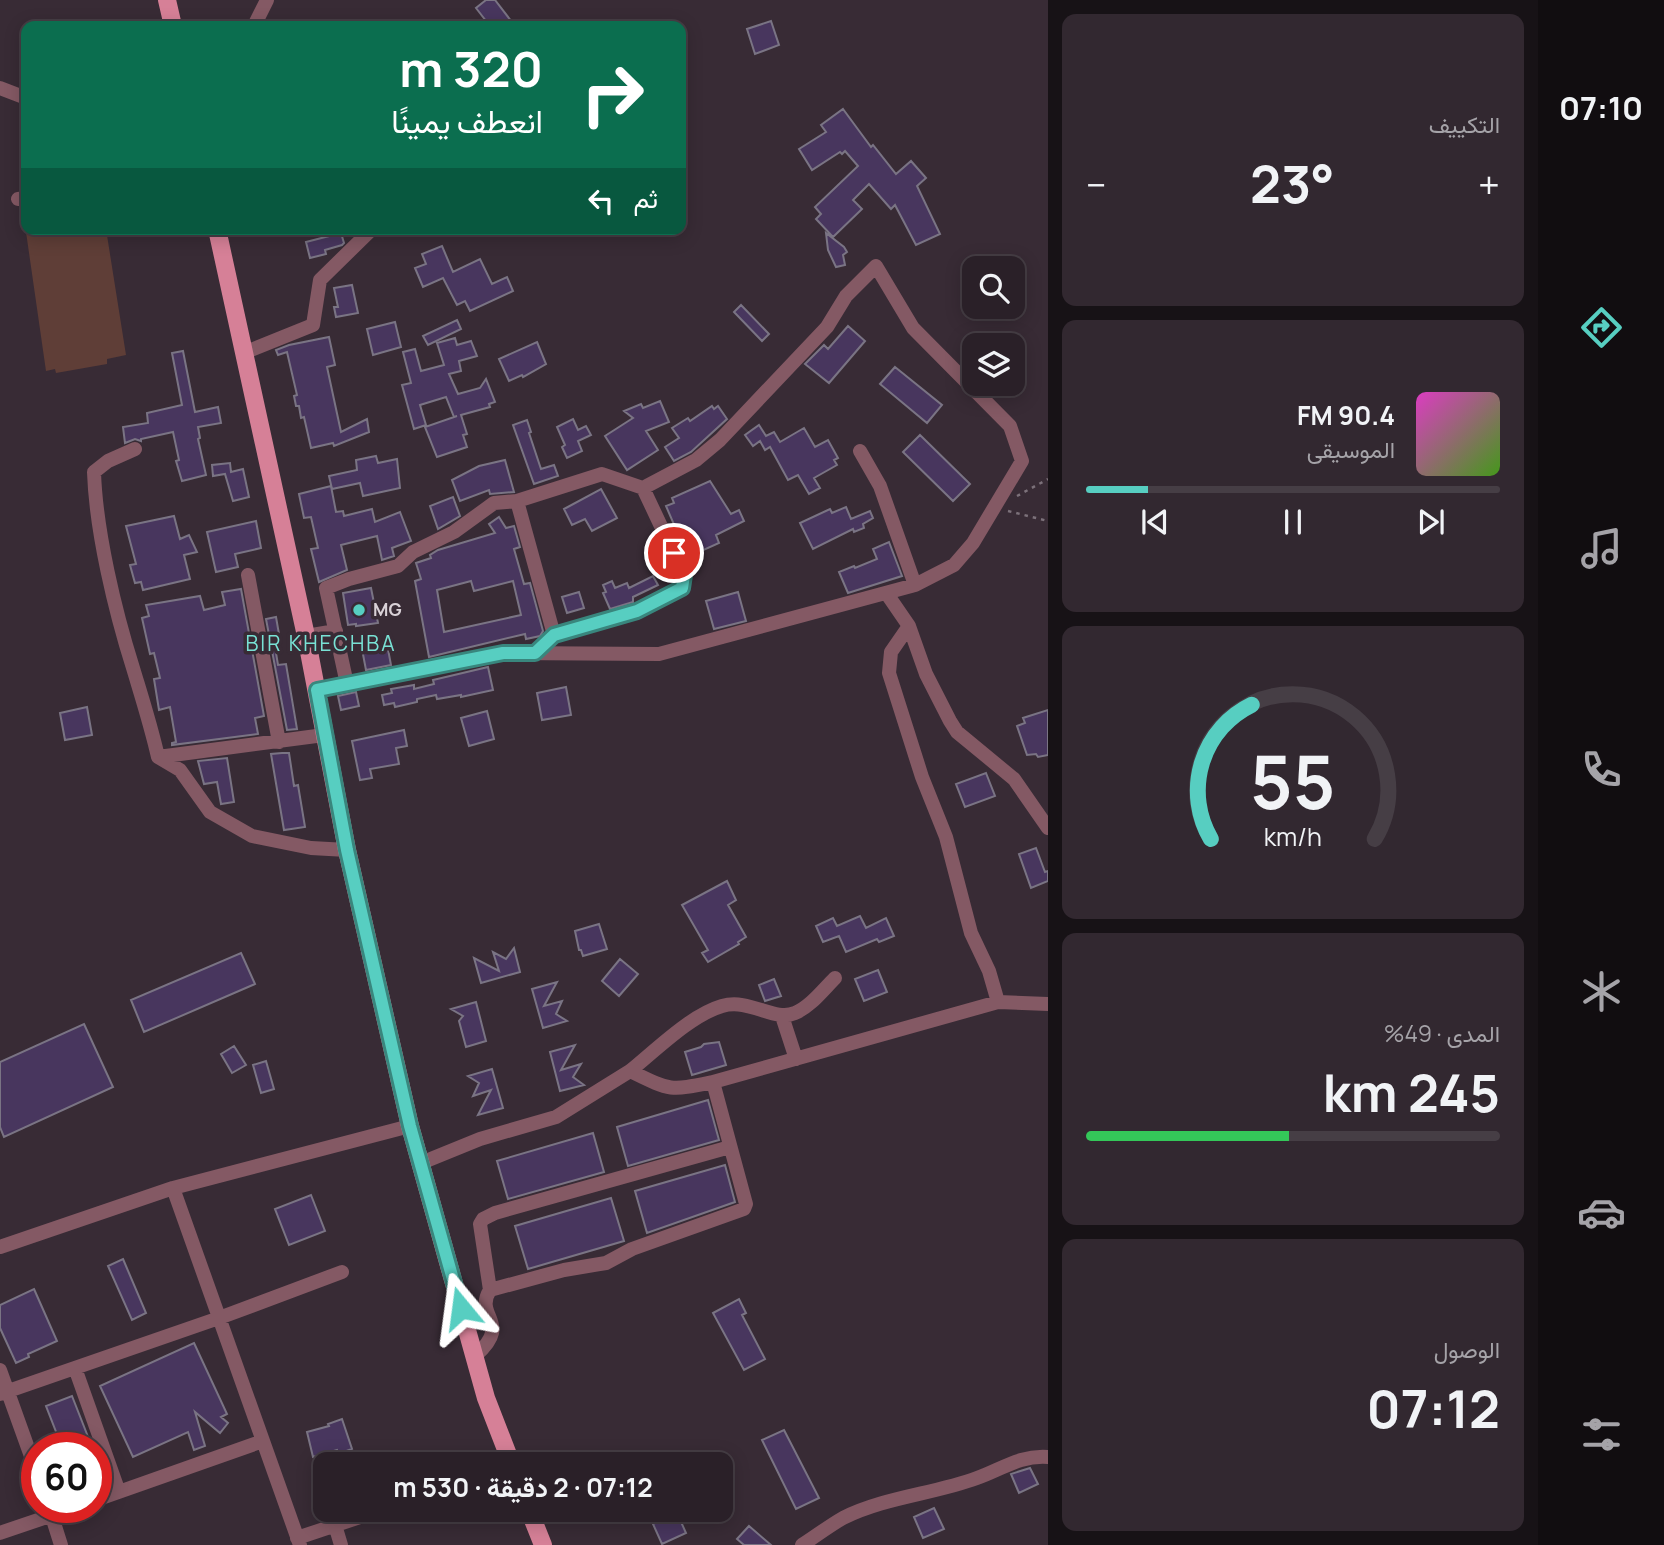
<!DOCTYPE html>
<html lang="ar">
<head>
<meta charset="utf-8">
<style>
  body { margin:0; font-family:Manrope,Vazirmatn,sans-serif; background:#322830; color:#f1f3f6; direction:rtl; height:100vh; display:flex; flex-direction:column; font-size:26px; white-space:nowrap }
  * { box-sizing:border-box; margin:0 }
  p { font-size:23px; color:#a5a3a8 }
  .icon { flex:none; width:38px; height:38px; fill:none; stroke:currentColor; stroke-width:2; stroke-linecap:round; stroke-linejoin:round }
  .map { position:relative; flex:1; overflow:hidden; direction:ltr }
  .drawer { display:flex; flex-direction:column; gap:14px; padding:14px; background:#171216; width:490px }
  .drawer>* { flex:none }
  .banner { position:absolute; left:21px; top:21px; width:665px; height:214px; border-radius:14px; box-shadow:0 4px 18px #0003,0 0 0 2px #463e45; direction:rtl; background:#0b6e4f; color:#fff; overflow:hidden }
  .tools { position:absolute; left:962px; top:256px; display:grid; gap:14px }
  .tools a { display:grid; place-items:center; width:63px; height:63px; border-radius:14px; background:#2a2028; box-shadow:0 4px 18px #0003,0 0 0 2px #463e45; font-size:35px }
  .speed { position:absolute; left:21px; top:1432px; display:flex; gap:14px; font-size:35px; font-weight:700; text-align:center }
  .speed>* { display:grid; place-content:center; width:91px; height:91px; border-radius:50%; background:#2a2028; box-shadow:0 4px 18px #0003,0 0 0 2px #463e45; line-height:1 }
  .speed .limit { border:10px solid #d22; background:#fff; color:#111 }
  .pin { position:absolute; display:grid; place-items:center; width:60px; height:60px; color:#fff; margin:-30px; border:4px solid #fff; border-radius:50%; box-shadow:0 2px 7px #0007 }
  .me { position:absolute; width:77px; margin:-38px; rotate:344deg; stroke-linejoin:round; filter:drop-shadow(0 0 5px #0008) }
  .turn { display:flex; align-items:center; gap:24px; height:147px; padding:0 28px; font-size:32px }
  .turn .icon { width:91px; height:91px; stroke-width:2.5 }
  .turn b { display:block; font-size:49px; line-height:60px }
  .then { display:flex; align-items:center; height:66px; padding:0 28px; background:#0003; gap:14px; font-size:26px }
  .big { font-size:52px; font-weight:700; line-height:1.1 }
  .drawer .widget { flex:1; display:flex; flex-direction:column; justify-content:center; gap:10px; min-width:0; padding:0 24px; border-radius:14px; background:#322830 }
  .drawer .dial { align-items:center; gap:0 }
  .dial svg { height:182px; overflow:visible; fill:none; stroke:#463e45; stroke-width:7; stroke-linecap:round; text-anchor:middle }
  .dial text { fill:#f1f3f6; stroke:none }
  .song { display:flex; align-items:center; gap:21px }
  .cover { width:84px; height:84px; border-radius:10px; background:linear-gradient(135deg,hsl(310 70% 55%),hsl(100 70% 35%)) }
  .played { height:7px; border-radius:4px; background:linear-gradient(90deg,#57cec1 15%,#463e45 15%) }
  .keys { display:flex; justify-content:space-around; direction:ltr }
  .heat { display:flex; justify-content:space-between; align-items:center; font-size:38px; direction:ltr }
  .charge { height:10px; border-radius:5px; background:linear-gradient(90deg,#34c759 49%,#463e45 0) }
  .trip { position:absolute; left:313px; top:1452px; width:420px; height:70px; border-radius:14px; background:#2a2028; box-shadow:0 4px 18px #0003,0 0 0 2px #463e45; font-weight:700; line-height:70px; text-align:center; direction:rtl }
  main { display:flex; flex:1; min-height:0 }
  .tabs { display:flex; flex-direction:column; width:126px; justify-content:space-around; align-items:center; background:#110d10; color:#a5a3a8 }
  .tabs .icon { width:49px; height:49px }
  .tabs .current { color:#57cec1 }
  .tabs b { font-size:32px; color:#f1f3f6 }
  .map>svg:first-child { display:block }
  .green { fill:#5f3e37 }
  .building { fill:#48365e; stroke:#7a7484; stroke-width:2; fill-rule:evenodd }
  .lines { fill:none; stroke-linecap:round; stroke-linejoin:round }
  .path { stroke:#7c717a; stroke-width:2.5; stroke-dasharray:3.5 5; stroke-linecap:butt }
  .minor { stroke:#845964; stroke-width:14 }
  .major { stroke:#d68097; stroke-width:18 }
  .route-casing { stroke:#39867d; stroke-width:18 }
  .route { stroke:#57cec1; stroke-width:12 }
  .poi-dot { fill:#57cec1; stroke:#382b35; stroke-width:2.5 }
  .labels { text-anchor:middle; stroke-width:7; stroke-linejoin:round; paint-order:stroke }
  .poi-label { font-size:18px; font-weight:bold; fill:#d9d1d7; stroke:#382b35; text-anchor:start }
  .quarter-label { font-size:21px; letter-spacing:2px; fill:#79e2d5; stroke:#382b35 }
</style>
</head>
<body>
<main>
<nav class="tabs">
<b>07:10</b>
<svg class="icon current" aria-label="directions" viewBox="0 0 24 24"><path d="M12 3l9 9-9 9-9-9zM9 14v-3h6M13 9l2 2-2 2"/></svg>
<svg class="icon" aria-label="music" viewBox="0 0 24 24"><path d="M9 18V5l10-2v13"/><circle cx="6" cy="18" r="3"/><circle cx="16" cy="16" r="3"/></svg>
<svg class="icon" aria-label="phone" viewBox="0 0 24 24"><path d="M5 4h4l2 5-3 2q2 4 5 5l2-3 5 2v4C11 20 4 13 5 4z"/></svg>
<svg class="icon" aria-label="climate" viewBox="0 0 24 24"><path d="M12 3v18M4 7l16 10M4 17L20 7"/></svg>
<svg class="icon" aria-label="car" viewBox="0 0 24 24"><path d="M5 17H2v-5l4-1 3-4h7l3 4 3 1v5h-3M9 17h6M6 11h13"/><circle cx="7" cy="17" r="2"/><circle cx="17" cy="17" r="2"/></svg>
<svg class="icon" aria-label="filters" viewBox="0 0 24 24"><path d="M4 7h16M4 17h16"/><circle cx="9" cy="7" r="2"/><circle cx="15" cy="17" r="2"/></svg>
</nav>
<section class="drawer">
<div class="widget"><p>التكييف</p>
<div class="heat"><a>−</a><b class="big">23°</b><a>+</a></div>
</div>
<div class="widget">
<div class="song"><i class="cover"></i><div><b>90.4 FM</b><p>الموسيقى</p></div></div>
<div class="played"></div>
<div class="keys"><svg class="icon" aria-label="previous" viewBox="0 0 24 24"><path d="M18 5L8 12l10 7zM5 5v14"/></svg><svg class="icon" aria-label="pause" viewBox="0 0 24 24"><path d="M8 5v14M16 5v14"/></svg><svg class="icon" aria-label="next" viewBox="0 0 24 24"><path d="M6 5l10 7-10 7zM19 5v14"/></svg></div>
</div>
<div class="widget dial"><svg viewBox="0 0 100 80">
<path d="M14 69A42 42 0 1 1 86 69"/>
<path d="M14 69A42 42 0 0 1 32 10" stroke="#57cec1"/>
<text x="50" y="56" font-size="32" font-weight="700">55</text>
<text x="50" y="72" font-size="11">km/h</text>
</svg></div>
<div class="widget"><p>المدى · 49%</p><b class="big">245 km</b><div class="charge"></div></div>
<div class="widget"><p>الوصول</p><b class="big">07:12</b></div>
</section>
<div class="map">
<svg width="1048" height="1545" viewBox="0 0 1048 1545">
  <rect width="100%" height="100%" fill="#382b35"/>
  <path class="green" d="M 24,218 L 26,218 L 26,229 L 106,229 L 126,355 L 107,359 L 107,364 L 56,373 L 55,369 L 46,371 Z"/>
  <path class="building" d="M 486,0 L 495,0 L 515,26 L 490,26 L 476,8 Z
    M 771,21 L 779,45 L 755,54 L 747,29 Z
    M 843,109 L 871,147 L 873,145 L 896,174 L 911,161 L 926,178 L 917,186 L 940,234 L 916,245 L 895,205 L 891,209 L 869,184 L 853,200 L 862,209 L 833,237 L 816,219 L 821,214 L 815,207 L 858,166 L 845,151 L 842,154 L 840,152 L 812,170 L 799,149 L 826,132 L 821,125 Z
    M 341,233 L 344,243 L 342,245 L 325,250 L 326,254 L 310,258 L 306,242 Z
    M 826,233 L 844,247 L 847,252 L 843,255 L 845,265 L 836,267 L 828,250 Z
    M 442,246 L 453,272 L 480,259 L 492,284 L 507,277 L 513,291 L 470,311 L 465,301 L 457,305 L 443,278 L 423,287 L 415,268 L 426,264 L 422,254 Z
    M 352,285 L 358,313 L 336,317 L 334,307 L 338,307 L 334,288 Z
    M 741,305 L 769,334 L 762,341 L 734,312 Z
    M 457,320 L 461,329 L 428,345 L 423,336 Z
    M 395,322 L 401,347 L 373,355 L 367,329 Z
    M 848,326 L 865,341 L 829,383 L 805,364 L 824,345 L 828,349 Z
    M 329,337 L 335,365 L 327,367 L 341,432 L 367,419 L 369,432 L 334,446 L 333,443 L 311,448 L 304,417 L 301,418 L 299,406 L 296,406 L 294,396 L 297,395 L 287,352 L 278,355 L 276,350 L 289,345 Z
    M 455,338 L 457,345 L 471,341 L 477,356 L 459,361 L 461,371 L 449,374 L 458,394 L 480,388 L 486,379 L 495,402 L 489,404 L 490,407 L 461,415 L 467,434 L 463,435 L 467,447 L 437,457 L 425,427 L 457,416 L 454,417 L 446,397 L 420,405 L 426,425 L 414,429 L 402,385 L 411,383 L 403,352 L 415,349 L 421,371 L 444,365 L 437,343 Z
    M 537,342 L 546,364 L 523,377 L 522,375 L 509,381 L 499,359 Z
    M 183,351 L 195,412 L 218,407 L 221,423 L 198,427 L 200,438 L 198,439 L 206,475 L 182,481 L 176,461 L 179,460 L 173,432 L 141,439 L 141,441 L 135,439 L 125,443 L 123,427 L 148,423 L 147,413 L 182,405 L 172,353 Z
    M 895,367 L 942,405 L 927,423 L 880,384 Z
    M 660,401 L 669,422 L 646,431 L 658,450 L 627,470 L 605,436 L 633,418 L 624,411 L 641,404 L 643,408 Z
    M 712,406 L 714,409 L 718,406 L 727,419 L 691,452 L 674,461 L 665,447 L 679,438 L 672,428 L 688,418 L 690,421 Z
    M 573,419 L 578,430 L 586,426 L 591,435 L 578,441 L 582,451 L 567,458 L 562,447 L 565,445 L 557,427 Z
    M 527,420 L 531,432 L 529,433 L 541,469 L 554,465 L 558,476 L 534,484 L 513,425 Z
    M 759,425 L 766,436 L 774,432 L 780,442 L 804,428 L 815,447 L 828,440 L 838,458 L 834,460 L 837,465 L 814,478 L 820,488 L 809,494 L 798,475 L 788,480 L 770,447 L 765,450 L 760,441 L 753,446 L 745,435 Z
    M 920,435 L 970,484 L 953,501 L 903,452 Z
    M 376,456 L 378,463 L 397,459 L 400,488 L 363,496 L 360,483 L 332,489 L 329,476 L 357,470 L 356,460 Z
    M 505,460 L 514,492 L 490,494 L 489,490 L 460,501 L 452,480 L 479,466 Z
    M 230,463 L 231,472 L 243,469 L 249,497 L 233,501 L 225,474 L 213,476 L 212,465 Z
    M 710,481 L 731,514 L 739,510 L 744,521 L 716,535 L 719,543 L 688,557 L 666,506 L 674,503 L 672,498 Z
    M 331,486 L 336,512 L 343,511 L 344,516 L 372,509 L 375,522 L 400,512 L 411,541 L 392,548 L 394,556 L 382,560 L 377,536 L 341,545 L 347,570 L 319,582 L 311,549 L 318,548 L 311,517 L 304,518 L 299,494 Z
    M 601,489 L 617,518 L 592,531 L 585,519 L 572,525 L 564,509 Z
    M 453,497 L 460,516 L 438,529 L 430,506 Z
    M 846,507 L 851,519 L 870,511 L 873,518 L 863,524 L 864,528 L 854,532 L 853,529 L 813,549 L 800,523 L 830,509 L 832,513 Z
    M 174,516 L 180,539 L 189,535 L 197,552 L 184,555 L 190,579 L 143,590 L 141,582 L 135,583 L 130,565 L 136,564 L 126,526 Z
    M 499,517 L 506,528 L 514,526 L 520,547 L 514,549 L 524,584 L 530,583 L 543,631 L 540,636 L 526,639 L 525,634 L 429,657 L 415,581 L 421,579 L 416,563 L 431,558 L 430,555 L 438,550 L 495,533 L 489,524 ZM 471,581 L 474,591 L 513,581 L 521,615 L 444,632 L 437,590 Z
    M 256,521 L 261,548 L 235,554 L 238,567 L 216,572 L 207,532 Z
    M 889,542 L 902,576 L 848,593 L 839,572 L 854,566 L 855,568 L 877,559 L 873,549 Z
    M 653,576 L 658,585 L 633,597 L 633,602 L 610,609 L 603,593 L 606,592 L 603,585 L 612,581 L 615,588 L 627,583 L 629,588 Z
    M 371,588 L 378,623 L 356,626 L 356,624 L 348,625 L 343,593 Z
    M 241,589 L 264,716 L 255,718 L 258,734 L 172,745 L 172,743 L 176,742 L 170,707 L 159,710 L 154,679 L 160,678 L 154,653 L 150,654 L 142,618 L 149,616 L 146,605 L 200,596 L 204,610 L 225,605 L 222,592 Z
    M 579,592 L 584,608 L 567,613 L 562,597 Z
    M 738,592 L 746,621 L 714,629 L 706,601 Z
    M 276,617 L 280,640 L 274,641 L 278,665 L 286,664 L 297,729 L 287,730 L 266,619 Z
    M 387,644 L 391,665 L 366,670 L 362,649 Z
    M 488,667 L 493,690 L 461,697 L 461,695 L 437,699 L 436,695 L 417,699 L 417,702 L 395,707 L 394,703 L 384,705 L 382,695 L 392,693 L 391,689 L 414,685 L 414,689 L 434,684 L 433,680 Z
    M 566,687 L 571,715 L 542,720 L 537,693 Z
    M 356,692 L 359,706 L 341,710 L 338,696 Z
    M 87,707 L 92,735 L 65,740 L 60,713 Z
    M 1048,710 L 1048,755 L 1038,757 L 1036,754 L 1027,755 L 1017,726 L 1025,723 L 1023,718 Z
    M 487,711 L 494,739 L 469,746 L 461,718 Z
    M 404,730 L 407,746 L 396,748 L 399,764 L 370,769 L 372,778 L 360,780 L 352,741 Z
    M 282,753 L 289,753 L 294,786 L 298,785 L 305,827 L 284,830 L 271,754 Z
    M 227,758 L 234,802 L 221,804 L 217,782 L 204,784 L 198,761 Z
    M 986,773 L 995,796 L 965,807 L 956,784 Z
    M 1036,848 L 1045,872 L 1048,871 L 1048,881 L 1031,888 L 1019,854 Z
    M 727,881 L 736,900 L 728,905 L 746,937 L 738,942 L 739,944 L 708,962 L 702,953 L 708,950 L 682,905 Z
    M 860,916 L 866,928 L 886,918 L 894,936 L 879,942 L 877,939 L 846,952 L 839,936 L 823,942 L 816,926 L 833,918 L 837,926 Z
    M 599,924 L 607,949 L 583,956 L 581,950 L 579,950 L 575,931 Z
    M 514,948 L 520,972 L 481,983 L 474,958 L 499,971 L 493,952 L 506,959 Z
    M 241,953 L 255,984 L 144,1032 L 131,1000 Z
    M 620,959 L 638,974 L 619,996 L 602,981 Z
    M 878,970 L 887,992 L 864,1001 L 855,979 Z
    M 774,979 L 781,996 L 765,1001 L 759,985 Z
    M 557,982 L 544,1006 L 562,1001 L 556,1014 L 567,1021 L 543,1028 L 532,989 Z
    M 476,1002 L 486,1041 L 466,1047 L 459,1021 L 463,1016 L 451,1009 Z
    M 84,1024 L 113,1087 L 4,1137 L 0,1127 L 0,1062 Z
    M 719,1042 L 726,1065 L 692,1075 L 685,1052 L 701,1047 L 704,1044 Z
    M 575,1045 L 561,1070 L 581,1064 L 573,1077 L 584,1085 L 560,1091 L 550,1052 Z
    M 234,1046 L 246,1065 L 232,1073 L 221,1054 Z
    M 266,1061 L 274,1089 L 261,1093 L 253,1065 Z
    M 492,1069 L 503,1108 L 478,1115 L 491,1090 L 473,1096 L 479,1083 L 468,1076 Z
    M 708,1100 L 719,1140 L 628,1166 L 617,1127 Z
    M 593,1133 L 604,1172 L 508,1199 L 497,1161 Z
    M 725,1165 L 735,1202 L 647,1233 L 635,1191 Z
    M 311,1195 L 325,1231 L 289,1245 L 275,1209 Z
    M 611,1198 L 624,1241 L 528,1269 L 515,1226 Z
    M 123,1259 L 146,1313 L 132,1320 L 108,1266 Z
    M 34,1289 L 57,1341 L 28,1354 L 29,1357 L 16,1363 L 0,1328 L 0,1305 Z
    M 739,1299 L 746,1313 L 742,1315 L 765,1359 L 744,1370 L 713,1313 Z
    M 194,1343 L 227,1414 L 221,1417 L 228,1423 L 220,1433 L 195,1412 L 205,1446 L 194,1450 L 188,1432 L 133,1457 L 100,1386 Z
    M 72,1396 L 92,1447 L 62,1447 L 46,1406 Z
    M 342,1419 L 352,1449 L 338,1454 L 337,1450 L 313,1457 L 307,1432 L 329,1426 L 328,1424 Z
    M 784,1430 L 819,1498 L 796,1509 L 762,1440 Z
    M 1030,1468 L 1038,1484 L 1019,1493 L 1011,1474 Z
    M 934,1508 L 944,1529 L 923,1538 L 914,1517 Z
    M 677,1513 L 686,1533 L 662,1544 L 653,1524 Z
    M 749,1526 L 771,1545 L 744,1545 L 737,1539 Z"/>
  <g class="lines">
    <path class="path" d="M 1017,496 L 1048,479
      M 1008,511 L 1048,521"/>
    <path class="minor" d="M 254,26 L 267,0
      M 0,88 L 26,98
      M 18,199 L 26,198
      M 246,352 L 313,325 L 320,280 L 372,229
      M 135,449 L 108,461 L 94,472 C 96,532 115,611 133,668 C 142,698 151,726 158,757 L 324,735
      M 860,451 L 880,486 L 915,585
      M 517,501 L 554,635 L 549,639
      M 248,575 L 279,742
      M 887,594 L 909,626 L 891,652 L 889,673 L 922,777 L 946,837 L 971,933 L 989,971 L 998,1002
      M 909,626 L 926,674 L 950,721 L 957,732 L 1014,779 L 1048,828
      M 554,635 L 637,611 L 682,588 L 684,575 L 643,488
      M 306,636 L 336,631
      M 317,690 L 503,653 L 659,654 L 915,585 L 954,565 L 973,543 L 1022,461 L 1010,426 L 913,328 L 876,266 L 846,296 L 827,327 L 720,440 L 696,460 L 643,488 L 602,474 L 517,501 L 494,503 L 454,532 L 413,552 L 398,566 L 349,579 L 326,588 L 347,684
      M 158,757 L 180,770 L 210,812 L 252,836 L 311,848 L 347,850
      M 782,1016 L 796,1059
      M 630,1071 C 656,1050 691,1015 722,1006 C 750,998 774,1022 795,1013 C 810,1007 823,990 835,978
      M 421,1163 L 480,1139 L 556,1117 L 630,1071 C 671,1091 669,1091 713,1082 L 998,1002 L 1048,1004
      M 173,1188 L 300,1545
      M 0,1247 L 173,1188 L 410,1126
      M 490,1290 L 480,1224 L 483,1219 L 495,1213 L 730,1147
      M 475,1356 C 514,1322 473,1317 490,1290 L 564,1270 L 606,1263 L 632,1249 L 744,1209 L 746,1204 L 713,1082
      M 75,1368 L 119,1492
      M 0,1370 L 37,1473
      M 0,1394 L 219,1318 L 342,1272
      M 96,1500 L 263,1441
      M 49,1507 L 61,1545
      M 335,1525 L 341,1545
      M 0,1533 L 76,1507
      M 297,1538 L 381,1510
      M 802,1545 C 816,1536 829,1526 843,1518 C 885,1497 934,1494 977,1478 C 1002,1469 1020,1455 1048,1457"/>
    <path class="major" d="M 167,0 L 173,26
      M 217,229 L 306,636 L 347,850 L 410,1126 L 486,1398 L 512,1465
      M 529,1510 L 543,1545"/>
  </g>
  <g class="lines">
    <g class="route-casing">
      <path id="route" d="M 461,1308 L 410,1126 L 347,850 L 317,690 L 503,653 L 535,653 L 554,635 L 637,611 L 682,588 L 684,575 L 674,553"/>
    </g>
    <use href="#route" class="route"/>
  </g>
  <circle class="poi-dot" cx="359" cy="610" r="7"/>
  <g class="labels">
    <g class="poi-label">
      <text x="373" y="616">MG</text>
    </g>
    <g class="quarter-label">
      <text x="321" y="651">BIR KHECHBA</text>
    </g>
  </g>
</svg>
<div class="tools">
<a><svg class="icon" aria-label="search" viewBox="0 0 24 24"><circle cx="10" cy="10" r="6"/><path d="M15 15l6 6"/></svg></a>
<a><svg class="icon" aria-label="layers" viewBox="0 0 24 24"><path d="M12 4l9 5-9 5-9-5zM3 14l9 5 9-5"/></svg></a>
</div>
<div class="speed"><div class="limit">60</div></div>
<div class="pin" style="left:674px;top:553px;background:#d93025"><svg class="icon" aria-label="arrive" viewBox="0 0 24 24"><path d="M6 21V4h12l-3 4 3 4H6"/></svg></div>
<svg class="me" style="left:461px;top:1308px" viewBox="-20 -20 40 40"><path d="M0-17L14 15 0 8-14 15z" fill="#57cec1" stroke="#fff" stroke-width="4"/></svg>
<div class="trip">07:12 · 2 دقيقة · 530 m</div>
<div class="banner">
<div class="turn"><svg class="icon" aria-label="right" viewBox="0 0 24 24"><path d="M7 20v-9h11M14 6l5 5-5 5"/></svg><div><b>320 m</b>انعطف يمينًا</div></div>
<div class="then">ثم<svg class="icon" aria-label="left" viewBox="0 0 24 24"><path d="M17 20v-9H6M10 6l-5 5 5 5"/></svg></div>
</div>
</div>
</main>
</body>
</html>
